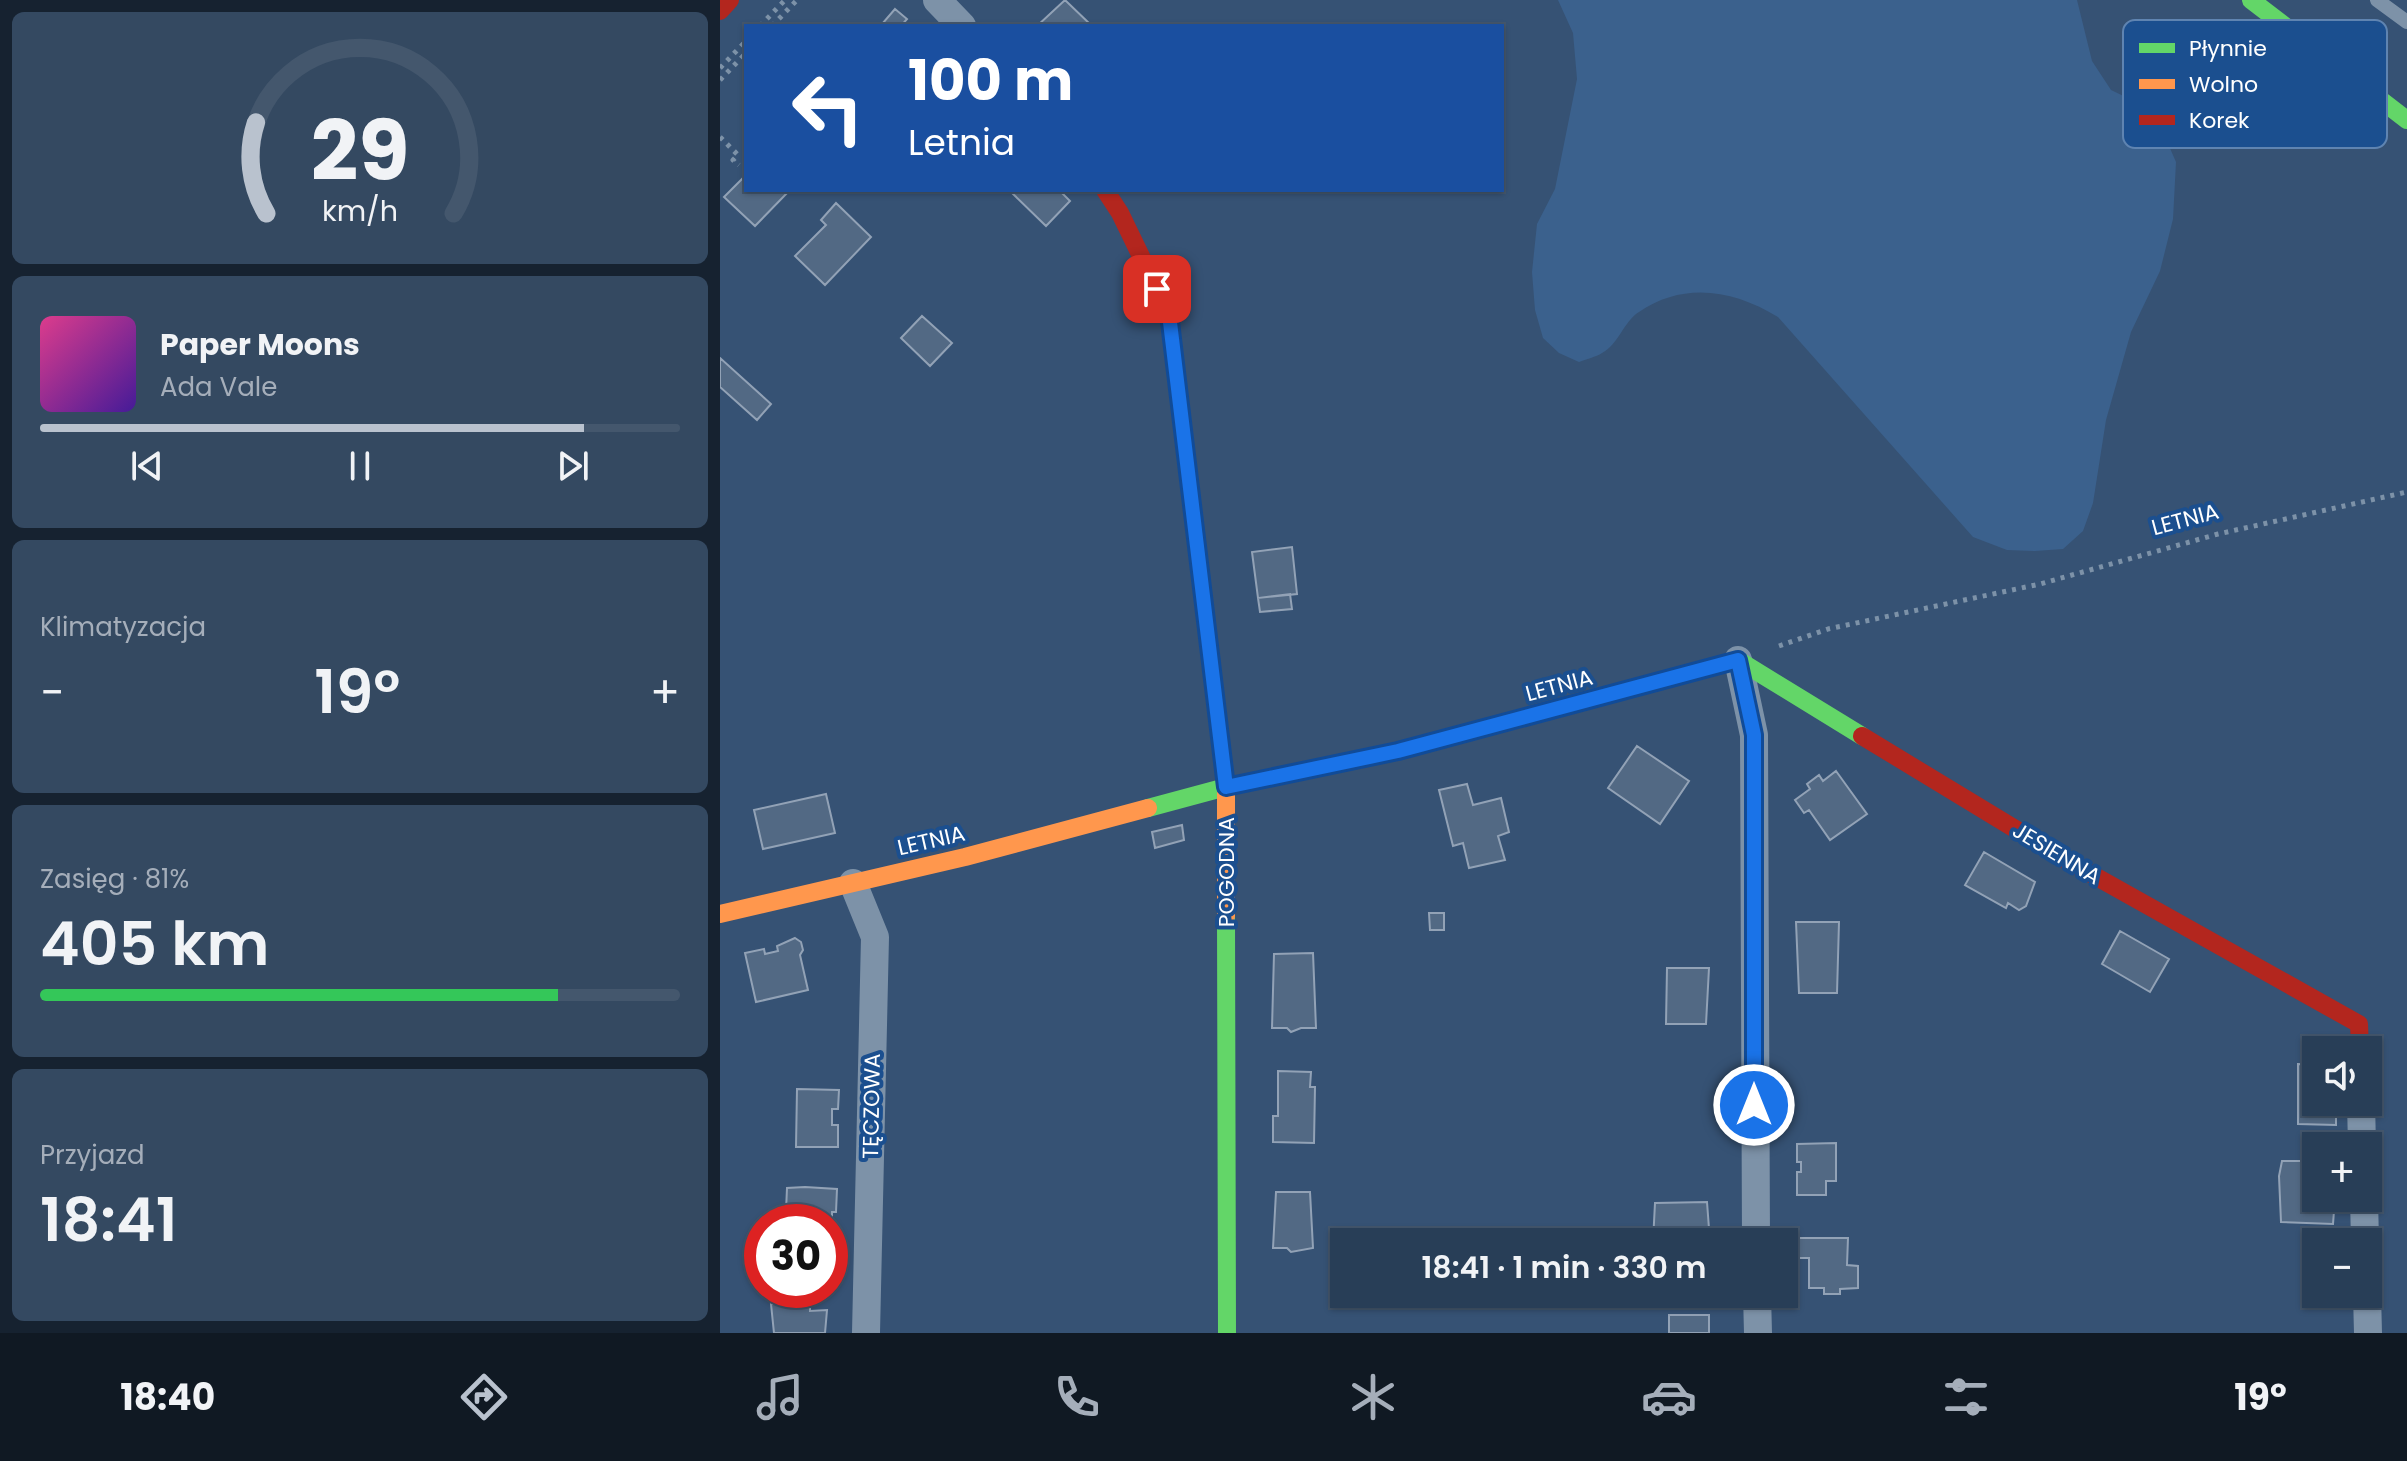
<!DOCTYPE html>
<html lang="pl">
<head>
<meta charset="utf-8">
<style>
  body { margin:0; font-family:Poppins,sans-serif; background:#344961; color:#f1f3f6; height:100vh; display:flex; flex-direction:column; font-size:30px; white-space:nowrap }
  * { box-sizing:border-box; margin:0 }
  p { font-size:26px; color:#a5aeba }
  .icon { flex:none; width:44px; height:44px; fill:none; stroke:currentColor; stroke-width:2; stroke-linecap:round; stroke-linejoin:round }
  .map { position:relative; flex:1; overflow:hidden }
  .sheet { display:flex; flex-direction:column; gap:12px; padding:12px; background:#162230; width:720px }
  .sheet>* { flex:none }
  .hud { position:absolute; left:24px; top:24px; width:760px; height:168px; border-radius:0px; box-shadow:0 2px 6px #0004,0 0 0 2px #44576d; background:#1a4fa0; color:#fff; overflow:hidden }
  .fabs { position:absolute; left:1582px; top:1036px; display:grid; gap:16px }
  .fabs a { display:grid; place-items:center; width:80px; height:80px; border-radius:0px; background:#283e57; box-shadow:0 2px 6px #0004,0 0 0 2px #44576d; font-size:40px }
  .speed { position:absolute; left:24px; top:1204px; display:flex; gap:16px; font-size:40px; font-weight:700; text-align:center }
  .speed>* { display:grid; place-content:center; width:104px; height:104px; border-radius:50%; background:#283e57; box-shadow:0 2px 6px #0004,0 0 0 2px #44576d; line-height:1 }
  .speed .limit { border:12px solid #d22; background:#fff; color:#111 }
  .pin { position:absolute; display:grid; place-items:center; width:68px; height:68px; color:#fff; margin:-34px; border-radius:16px; box-shadow:0 4px 12px #0006 }
  .me { position:absolute; width:88px; margin:-44px; rotate:0deg; stroke-linejoin:round; filter:drop-shadow(0 0 6px #0008) }
  .turn { display:flex; align-items:center; gap:28px; height:168px; padding:0 32px; font-size:36px }
  .turn .icon { width:104px; height:104px; stroke-width:2.5 }
  .turn b { display:block; font-size:56px; line-height:68px }
  .big { font-size:60px; font-weight:600; line-height:1.1 }
  .sheet .widget { flex:1; display:flex; flex-direction:column; justify-content:center; gap:12px; min-width:0; padding:0 28px; border-radius:12px; background:#344961 }
  .sheet .dial { align-items:center; gap:0 }
  .dial svg { height:208px; overflow:visible; fill:none; stroke:#44576d; stroke-width:7; stroke-linecap:round; text-anchor:middle }
  .dial text { fill:#f1f3f6; stroke:none }
  .song { display:flex; align-items:center; gap:24px }
  .cover { width:96px; height:96px; border-radius:12px; background:linear-gradient(135deg,hsl(330 70% 55%),hsl(260 70% 35%)) }
  .played { height:8px; border-radius:4px; background:linear-gradient(90deg,#b9c2ce 85%,#44576d 85%) }
  .keys { display:flex; justify-content:space-around; direction:ltr }
  .heat { display:flex; justify-content:space-between; align-items:center; font-size:44px; direction:ltr }
  .charge { height:12px; border-radius:6px; background:linear-gradient(90deg,#34c759 81%,#44576d 0) }
  .trip { position:absolute; left:610px; top:1228px; width:468px; height:80px; border-radius:0px; background:#283e57; box-shadow:0 2px 6px #0004,0 0 0 2px #44576d; font-weight:600; line-height:80px; text-align:center }
  .tab-bar { display:flex; height:128px; justify-content:space-around; align-items:center; background:#101923; color:#a5aeba }
  .tab-bar .icon { width:56px; height:56px }
  .tab-bar .selected { color:#b9c2ce }
  .tab-bar b { font-size:36px; color:#f1f3f6 }
  main { display:flex; flex:1; min-height:0 }
  .map>svg:first-child { display:block }
  .water { fill:#3b618d }
  .building { fill:#526984; stroke:#92a2b6; stroke-width:2 }
  .lines { fill:none; stroke-linecap:round; stroke-linejoin:round }
  .path { stroke:#7d92a8; stroke-width:5; stroke-dasharray:4 6; stroke-linecap:butt }
  .lane { stroke:#7d92a8; stroke-width:14 }
  .street { stroke:#7d92a8; stroke-width:28 }
  .fast { stroke:#63d668; stroke-width:18 }
  .slow { stroke:#ff974d; stroke-width:18 }
  .jam { stroke:#b3261e; stroke-width:18 }
  .route-casing { stroke:#114b97; stroke-width:20 }
  .route { stroke:#1a73e8; stroke-width:14 }
  .labels { text-anchor:middle; stroke-width:8; stroke-linejoin:round; paint-order:stroke }
  .street-label { font-size:22px; fill:#fff; stroke:#1b4f8f }
  .key { fill:#1b4f8f; stroke:#5f84b1; stroke-width:2 }
  .key-label { font-size:22px; fill:#fff }
</style>
</head>
<body>
<main>
<section class="sheet">
<div class="widget dial"><svg viewBox="0 0 100 80">
<path d="M14 69A42 42 0 1 1 86 69"/>
<path d="M14 69A42 42 0 0 1 10 34" stroke="#b9c2ce"/>
<text x="50" y="56" font-size="32" font-weight="700">29</text>
<text x="50" y="72" font-size="11">km/h</text>
</svg></div>
<div class="widget">
<div class="song"><i class="cover"></i><div><b>Paper Moons</b><p>Ada Vale</p></div></div>
<div class="played"></div>
<div class="keys"><svg class="icon" aria-label="previous" viewBox="0 0 24 24"><path d="M18 5L8 12l10 7zM5 5v14"/></svg><svg class="icon" aria-label="pause" viewBox="0 0 24 24"><path d="M8 5v14M16 5v14"/></svg><svg class="icon" aria-label="next" viewBox="0 0 24 24"><path d="M6 5l10 7-10 7zM19 5v14"/></svg></div>
</div>
<div class="widget"><p>Klimatyzacja</p>
<div class="heat"><a>−</a><b class="big">19°</b><a>+</a></div>
</div>
<div class="widget"><p>Zasięg · 81%</p><b class="big">405 km</b><div class="charge"></div></div>
<div class="widget"><p>Przyjazd</p><b class="big">18:41</b></div>
</section>
<div class="map">
<svg width="1687" height="1333" viewBox="0 0 1687 1333">
  <rect width="100%" height="100%" fill="#365274"/>
  <path class="water" d="M 838,0 L 1357,0 L 1372,61 L 1391,90 L 1418,103 L 1442,130 L 1456,162 L 1453,219 L 1440,271 L 1411,332 L 1386,420 L 1373,503 L 1363,531 L 1343,549 L 1315,551 L 1287,550 L 1253,537 L 1058,317 C 1014,290 964,281 919,312 C 904,321 898,345 882,353 C 876,357 866,359 859,362 L 839,353 L 823,338 L 815,310 L 812,272 L 817,224 L 835,189 L 857,79 L 853,33 Z"/>
  <path class="building" d="M 345,0 L 372,26 L 317,26 Z
    M 175,9 L 187,19 L 181,26 L 165,26 L 162,24 Z
    M 26,175 L 26,190 L 70,190 L 35,226 L 4,197 Z
    M 289,190 L 339,190 L 350,201 L 326,226 Z
    M 116,203 L 151,237 L 105,285 L 75,256 L 106,225 L 101,220 Z
    M 202,316 L 232,343 L 210,366 L 181,338 Z
    M 0,358 L 51,404 L 37,420 L 0,387 Z
    M 572,547 L 577,594 L 538,598 L 532,552 Z
    M 570,594 L 572,609 L 540,612 L 538,598 Z
    M 917,746 L 969,781 L 940,824 L 888,788 Z
    M 1116,771 L 1147,814 L 1110,840 L 1089,810 L 1084,813 L 1075,800 L 1090,789 L 1087,784 L 1099,775 L 1103,781 Z
    M 747,784 L 753,805 L 781,798 L 789,832 L 778,836 L 785,860 L 749,868 L 743,843 L 733,846 L 719,790 Z
    M 106,794 L 115,833 L 43,849 L 34,810 Z
    M 462,825 L 464,840 L 435,848 L 432,832 Z
    M 1264,852 L 1315,882 L 1306,906 L 1299,910 L 1288,903 L 1286,908 L 1245,885 Z
    M 709,913 L 724,913 L 724,930 L 710,930 Z
    M 1076,922 L 1119,922 L 1117,993 L 1079,993 Z
    M 1400,931 L 1449,959 L 1430,992 L 1382,964 Z
    M 75,938 L 81,942 L 83,950 L 80,955 L 88,990 L 36,1002 L 25,953 L 44,949 L 45,954 L 58,951 L 57,946 Z
    M 593,953 L 596,1028 L 581,1028 L 571,1032 L 567,1028 L 552,1028 L 554,954 Z
    M 947,968 L 989,968 L 986,1024 L 946,1024 Z
    M 1578,1064 L 1596,1065 L 1596,1102 L 1616,1102 L 1616,1125 L 1578,1124 Z
    M 558,1071 L 591,1072 L 590,1087 L 595,1087 L 594,1143 L 553,1142 L 553,1116 L 558,1116 Z
    M 77,1089 L 119,1090 L 118,1109 L 112,1109 L 112,1125 L 118,1125 L 118,1147 L 76,1147 Z
    M 1116,1143 L 1116,1181 L 1106,1181 L 1106,1195 L 1077,1195 L 1077,1172 L 1081,1172 L 1081,1162 L 1077,1162 L 1077,1144 Z
    M 1562,1161 L 1596,1161 L 1596,1198 L 1615,1198 L 1613,1224 L 1561,1222 L 1559,1176 Z
    M 85,1187 L 117,1189 L 116,1212 L 112,1212 L 112,1227 L 116,1227 L 115,1257 L 110,1257 L 110,1222 L 74,1222 L 74,1211 L 66,1211 L 67,1188 Z
    M 556,1192 L 590,1192 L 593,1248 L 571,1252 L 567,1248 L 553,1248 Z
    M 987,1202 L 990,1242 L 933,1242 L 935,1203 Z
    M 1077,1238 L 1128,1238 L 1127,1265 L 1138,1266 L 1138,1288 L 1120,1289 L 1120,1294 L 1104,1294 L 1104,1288 L 1089,1288 L 1089,1258 L 1077,1258 Z
    M 90,1303 L 90,1311 L 107,1310 L 105,1333 L 54,1333 L 51,1304 Z
    M 949,1315 L 989,1315 L 989,1333 L 949,1333 Z"/>
  <g class="lines">
    <path class="path" d="M 40,26 L 65,0
      M 52,26 L 77,0
      M 0,68 L 26,41
      M 0,80 L 26,53
      M 0,137 L 18,155 L 13,160 L 19,165
      M 1059,646 L 1108,629 L 1320,584 L 1498,534 L 1687,492"/>
    <path class="lane" d="M 1657,0 L 1687,22"/>
    <path class="street" d="M 217,0 L 242,26
      M 1018,660 L 1034,735 L 1036,1242
      M 133,883 L 155,937 L 146,1333
      M 1641,1102 L 1642,1146
      M 1644,1198 L 1645,1242
      M 1037,1294 L 1038,1333
      M 1647,1294 L 1648,1333"/>
    <path class="fast" d="M 1531,0 L 1687,120
      M 428,808 L 506,787 L 678,751 L 1018,660 L 1142,736
      M 506,916 L 507,1333"/>
    <path class="slow" d="M 484,606 L 506,787 L 506,916
      M 0,914 L 245,857 L 428,808"/>
    <path class="jam" d="M 0,11 L 10,0
      M 385,190 L 400,213 L 449,314 L 484,606
      M 1142,736 L 1348,861 L 1639,1024 L 1640,1050"/>
  </g>
  <g class="lines">
    <g class="route-casing">
      <path id="route" d="M 437,289 L 449,314 L 506,787 L 678,751 L 1018,660 L 1034,735 L 1034,1105"/>
    </g>
    <use href="#route" class="route"/>
  </g>
  <g class="labels">
    <g class="street-label">
      <text transform="translate(1465 519) rotate(-15)" y="8">LETNIA</text>
      <text transform="translate(839 685) rotate(-15)" y="8">LETNIA</text>
      <text transform="translate(211 840) rotate(-13)" y="8">LETNIA</text>
      <text transform="translate(1337 853) rotate(31)" y="8">JESIENNA</text>
      <text transform="translate(506 872) rotate(-90)" y="8">POGODNA</text>
      <text transform="translate(151 1106) rotate(-89)" y="8">TĘCZOWA</text>
    </g>
  </g>
  <rect x="1403" y="20" width="264" height="128" rx="12" class="key"/>
  <rect x="1419" y="43" width="36" height="10" fill="#63d668"/>
  <rect x="1419" y="79" width="36" height="10" fill="#ff974d"/>
  <rect x="1419" y="115" width="36" height="10" fill="#b3261e"/>
  <g class="key-label">
    <text x="1469" y="56">Płynnie</text>
    <text x="1469" y="92">Wolno</text>
    <text x="1469" y="128">Korek</text>
  </g>
</svg>
<div class="fabs">
<a><svg class="icon" aria-label="sound" viewBox="0 0 24 24"><path d="M4 9h4l5-4v14l-5-4H4zM17 9q2 3 0 6"/></svg></a>
<a>+</a>
<a>−</a>
</div>
<div class="speed"><div class="limit">30</div></div>
<div class="pin" style="left:437px;top:289px;background:#d93025"><svg class="icon" aria-label="arrive" viewBox="0 0 24 24"><path d="M6 21V4h12l-3 4 3 4H6"/></svg></div>
<svg class="me" style="left:1034px;top:1105px" viewBox="-20 -20 40 40"><circle r="17" fill="#1a73e8" stroke="#fff" stroke-width="3"/><path d="M0-11L8 9 0 5-8 9z" fill="#fff"/></svg>
<div class="trip">18:41 · 1 min · 330 m</div>
<div class="hud">
<div class="turn"><svg class="icon" aria-label="left" viewBox="0 0 24 24"><path d="M17 20v-9H6M10 6l-5 5 5 5"/></svg><div><b>100 m</b>Letnia</div></div>
</div>
</div>
</main>
<nav class="tab-bar">
<b>18:40</b>
<svg class="icon selected" aria-label="directions" viewBox="0 0 24 24"><path d="M12 3l9 9-9 9-9-9zM9 14v-3h6M13 9l2 2-2 2"/></svg>
<svg class="icon" aria-label="music" viewBox="0 0 24 24"><path d="M9 18V5l10-2v13"/><circle cx="6" cy="18" r="3"/><circle cx="16" cy="16" r="3"/></svg>
<svg class="icon" aria-label="phone" viewBox="0 0 24 24"><path d="M5 4h4l2 5-3 2q2 4 5 5l2-3 5 2v4C11 20 4 13 5 4z"/></svg>
<svg class="icon" aria-label="climate" viewBox="0 0 24 24"><path d="M12 3v18M4 7l16 10M4 17L20 7"/></svg>
<svg class="icon" aria-label="car" viewBox="0 0 24 24"><path d="M5 17H2v-5l4-1 3-4h7l3 4 3 1v5h-3M9 17h6M6 11h13"/><circle cx="7" cy="17" r="2"/><circle cx="17" cy="17" r="2"/></svg>
<svg class="icon" aria-label="filters" viewBox="0 0 24 24"><path d="M4 7h16M4 17h16"/><circle cx="9" cy="7" r="2"/><circle cx="15" cy="17" r="2"/></svg>
<b>19°</b>
</nav>
</body>
</html>
